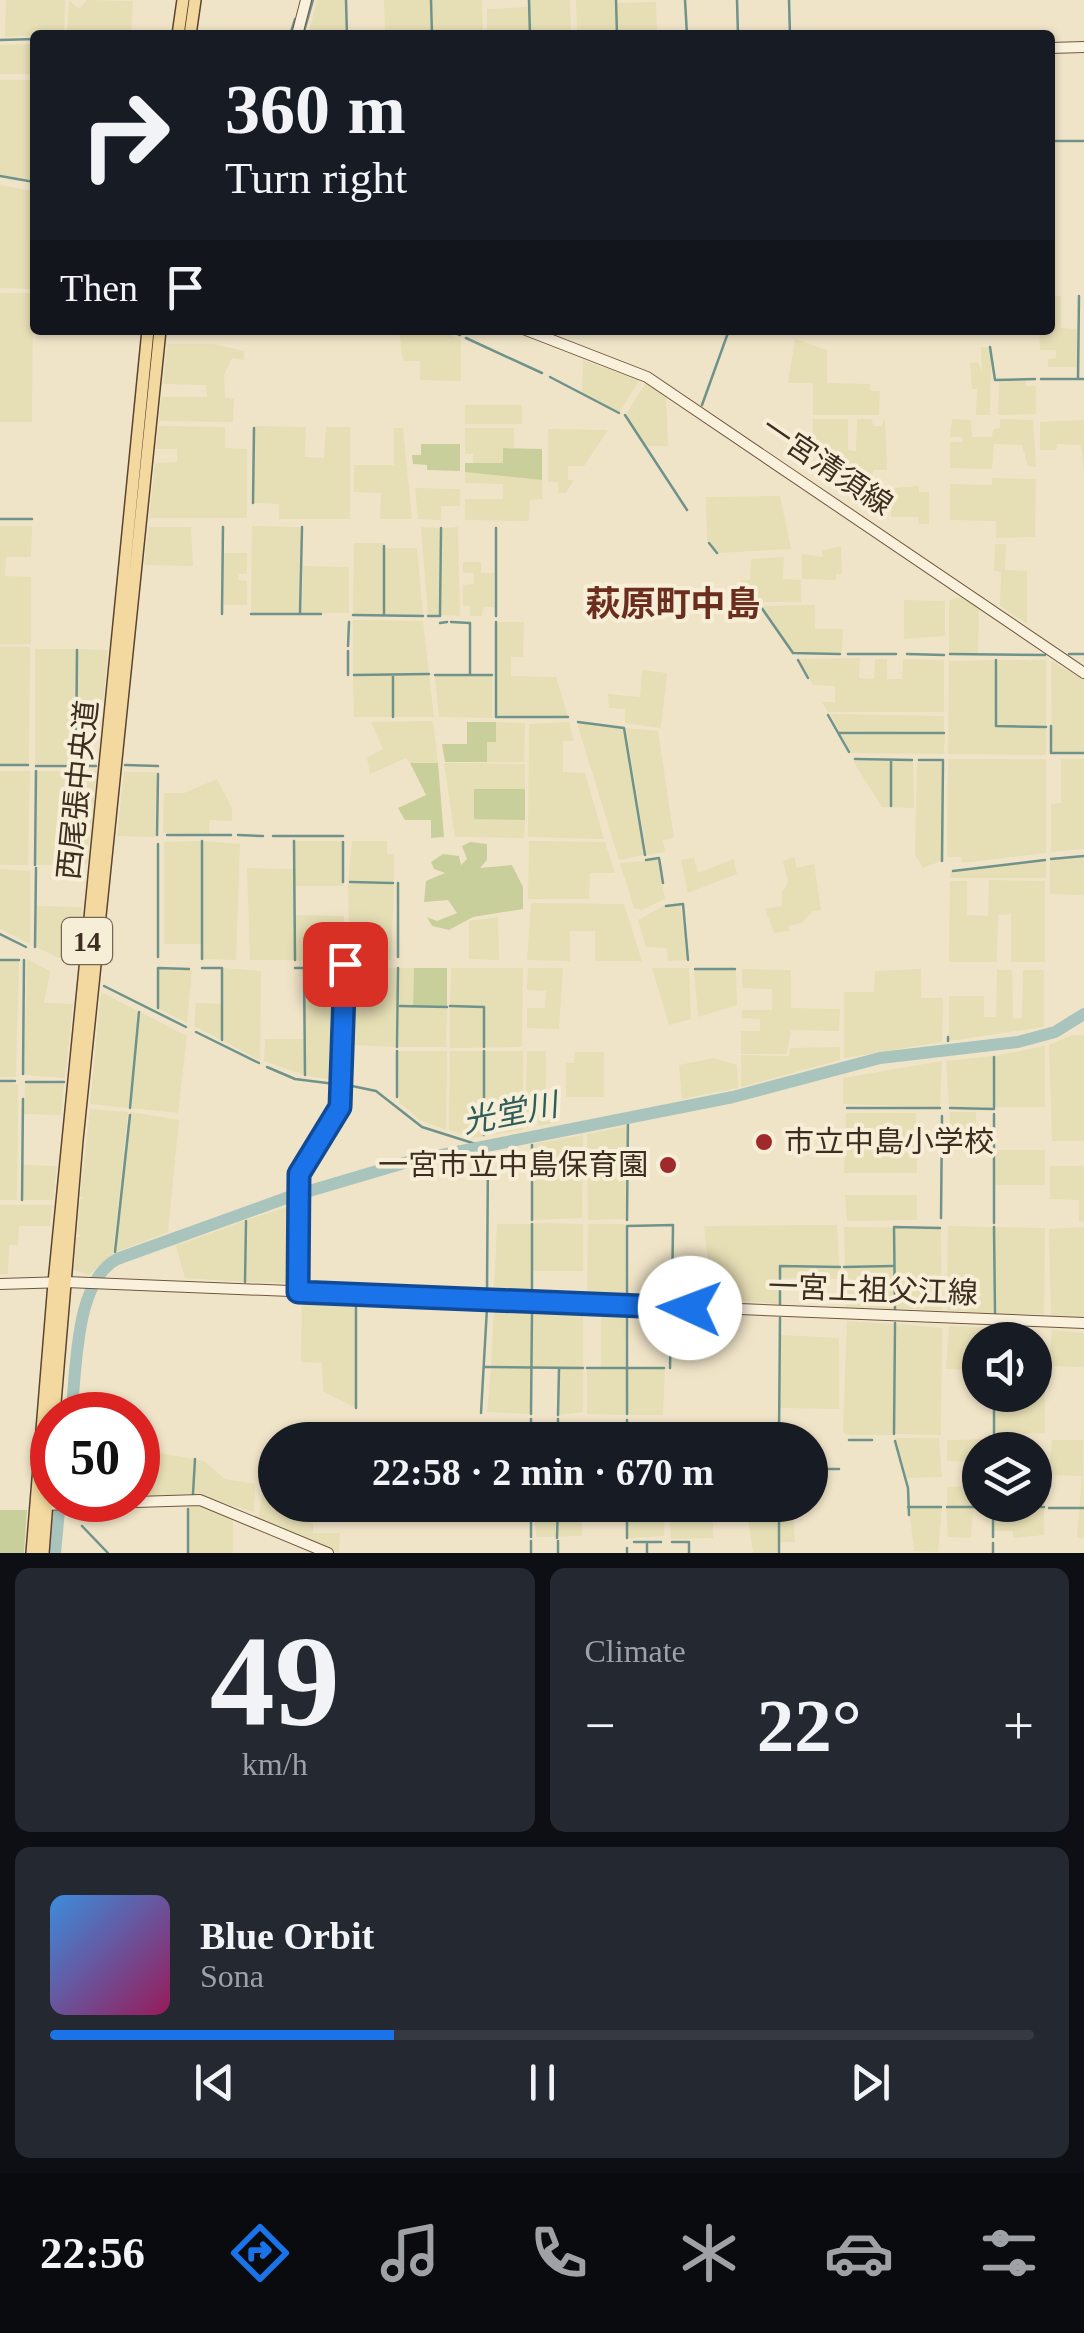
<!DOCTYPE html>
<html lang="en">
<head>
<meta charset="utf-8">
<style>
  body { margin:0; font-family:"Times New Roman","Noto Sans JP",serif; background:#242831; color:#f1f3f6; height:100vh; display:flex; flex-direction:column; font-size:38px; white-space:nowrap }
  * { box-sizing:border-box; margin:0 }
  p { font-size:32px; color:#9ea1a6 }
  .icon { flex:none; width:55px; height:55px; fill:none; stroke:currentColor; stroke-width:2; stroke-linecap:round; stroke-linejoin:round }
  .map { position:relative; height:1553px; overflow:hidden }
  .sheet { display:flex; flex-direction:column; gap:15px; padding:15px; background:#0d0f14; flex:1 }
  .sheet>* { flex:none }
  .hud { position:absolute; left:30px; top:30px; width:1025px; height:305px; border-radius:10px; box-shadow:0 2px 8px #0004; background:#171b24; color:#f1f3f6; overflow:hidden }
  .buttons { position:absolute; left:962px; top:1322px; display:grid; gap:20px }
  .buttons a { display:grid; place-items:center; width:90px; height:90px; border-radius:50%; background:#171b24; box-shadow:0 2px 8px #0004; font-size:50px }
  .speed { position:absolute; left:30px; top:1392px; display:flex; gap:20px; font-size:50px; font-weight:700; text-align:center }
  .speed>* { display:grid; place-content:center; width:130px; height:130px; border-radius:50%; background:#171b24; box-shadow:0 2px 8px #0004; line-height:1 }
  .speed .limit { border:15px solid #d22; background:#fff; color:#111 }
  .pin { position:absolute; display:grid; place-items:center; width:85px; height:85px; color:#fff; margin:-42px; border-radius:20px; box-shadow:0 5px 15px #0006 }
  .me { position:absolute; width:110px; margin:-55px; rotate:272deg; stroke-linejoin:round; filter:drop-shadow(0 0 8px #0008) }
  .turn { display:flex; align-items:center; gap:35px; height:210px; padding:0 30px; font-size:45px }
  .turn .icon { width:130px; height:130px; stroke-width:2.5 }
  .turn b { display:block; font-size:70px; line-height:85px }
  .then { display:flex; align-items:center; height:95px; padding:0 30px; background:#0003; gap:20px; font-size:38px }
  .big { font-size:75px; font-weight:800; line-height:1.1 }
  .sheet .tile { flex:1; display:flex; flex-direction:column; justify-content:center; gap:15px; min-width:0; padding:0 35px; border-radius:15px; background:#242831 }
  .sheet .dial { align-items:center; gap:0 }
  .dial b { font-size:130px; line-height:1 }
  .song { display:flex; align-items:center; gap:30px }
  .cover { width:120px; height:120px; border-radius:15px; background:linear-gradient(135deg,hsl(210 70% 55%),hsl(330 70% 35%)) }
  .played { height:10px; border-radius:5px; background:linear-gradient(90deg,#1a73e8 35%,#363941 35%) }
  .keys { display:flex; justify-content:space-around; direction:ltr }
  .heat { display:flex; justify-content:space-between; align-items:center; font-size:55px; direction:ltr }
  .sheet .tiles { flex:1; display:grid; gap:15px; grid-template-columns:1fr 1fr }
  .tile:last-child { grid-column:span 2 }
  .trip { position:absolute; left:258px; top:1422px; width:570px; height:100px; border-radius:50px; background:#171b24; box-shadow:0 2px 8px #0004; font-weight:800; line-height:100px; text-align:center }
  .tab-bar { display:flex; height:160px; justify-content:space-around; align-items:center; background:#090b0e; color:#9ea1a6 }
  .tab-bar .icon { width:70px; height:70px }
  .tab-bar .active { color:#1a73e8 }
  .tab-bar b { font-size:45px; color:#f1f3f6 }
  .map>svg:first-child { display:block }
  .farmland { fill:#e6deb5 }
  .green { fill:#c9cf9b }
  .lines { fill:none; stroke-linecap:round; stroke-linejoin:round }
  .stream { stroke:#6f938a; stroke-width:2.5 }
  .river { stroke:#a9c4bc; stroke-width:12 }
  .secondary-casing { stroke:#6f573f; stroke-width:12 }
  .primary-casing { stroke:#5b4430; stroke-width:14 }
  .secondary { stroke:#faf1dc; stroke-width:10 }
  .primary { stroke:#f3d9a0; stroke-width:11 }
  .route-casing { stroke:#114b97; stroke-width:25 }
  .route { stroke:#1a73e8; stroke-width:18 }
  .poi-dot { fill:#9e2a2b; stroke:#f7eed8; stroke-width:4 }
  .labels { text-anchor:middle; stroke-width:8; stroke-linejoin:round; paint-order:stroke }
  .shield { fill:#f7eed8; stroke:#756857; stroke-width:2.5 }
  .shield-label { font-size:28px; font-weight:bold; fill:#3d2e20 }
  .street-label { font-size:30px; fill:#3d2e20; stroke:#f7eed8 }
  .poi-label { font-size:30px; fill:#3d2e20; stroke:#f7eed8; text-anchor:start }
  .water-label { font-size:32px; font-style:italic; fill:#2f5d5a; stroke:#f7eed8 }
  .quarter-label { font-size:35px; font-weight:bold; fill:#6b2e1e; stroke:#f7eed8 }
</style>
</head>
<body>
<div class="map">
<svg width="1084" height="1553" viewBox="0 0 1084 1553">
  <rect width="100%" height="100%" fill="#f0e4c8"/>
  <path class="farmland" d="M 6,0 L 65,0 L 64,35 L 5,37 Z
    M 69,0 L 79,9 L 87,0 L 133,1 L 131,34 L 67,35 Z
    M 317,0 L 346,0 L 347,35 L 308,35 Z
    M 384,0 L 430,0 L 431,35 L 385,35 Z
    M 432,0 L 482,0 L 483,35 L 433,35 Z
    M 530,0 L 570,0 L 571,35 L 487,35 L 487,9 L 530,7 Z
    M 576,0 L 615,0 L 617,35 L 577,35 Z
    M 656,2 L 657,35 L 618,35 L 617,3 Z
    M 34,44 L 34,74 L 0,74 L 0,45 Z
    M 0,80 L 34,80 L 34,181 L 0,175 Z
    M 0,185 L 33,191 L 33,289 L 0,288 Z
    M 0,293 L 33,293 L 32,422 L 0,422 Z
    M 1050,296 L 1061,296 L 1061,328 L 1077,329 L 1077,367 L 1048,367 L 1048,359 L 1056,358 L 1056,350 L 1040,350 L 1039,330 L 1050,330 Z
    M 442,330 L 461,340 L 461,381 L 420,380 L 420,361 L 403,361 L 399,331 Z
    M 795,339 L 827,350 L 827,383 L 870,384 L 870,391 L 880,391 L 879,415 L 813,415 L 813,383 L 788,383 Z
    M 167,344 L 213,344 L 244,351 L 244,360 L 232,358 L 224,375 L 225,398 L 234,399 L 233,422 L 159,421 L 161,397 L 207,397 L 206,385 L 163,384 Z
    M 981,347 L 989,347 L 991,357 L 990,415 L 976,415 L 977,389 L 972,389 L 970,363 L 978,362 L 982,371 Z
    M 583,360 L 639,380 L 620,412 L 582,393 Z
    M 1026,380 L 1026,386 L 1036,386 L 1036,414 L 998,415 L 999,381 Z
    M 646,383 L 666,396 L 668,446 L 646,446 L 626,414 Z
    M 465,405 L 522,405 L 522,424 L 465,424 Z
    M 813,419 L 848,419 L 848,450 L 856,451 L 857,419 L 872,419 L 873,426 L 881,426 L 885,419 L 887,470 L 873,470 L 872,484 L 866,484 L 866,470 L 856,469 L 828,450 L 813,448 Z
    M 952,419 L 971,420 L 972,437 L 992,437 L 993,429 L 1000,428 L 1000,419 L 1033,420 L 1036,467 L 1028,466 L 1022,445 L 994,444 L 992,469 L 950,468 L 950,442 L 963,442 L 962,437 L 950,437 Z
    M 1084,420 L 1084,473 L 1081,445 L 1057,444 L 1056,450 L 1040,450 L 1040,422 Z
    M 158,426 L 225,427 L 225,448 L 247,449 L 247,518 L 149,518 L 155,463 L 177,462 L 177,449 L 156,449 Z
    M 255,426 L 306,427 L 305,457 L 324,458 L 326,427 L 350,427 L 350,519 L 279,519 L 279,504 L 254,503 Z
    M 394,428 L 403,428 L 412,519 L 380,519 L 381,493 L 354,492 L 354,465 L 394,465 Z
    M 465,428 L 514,428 L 514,448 L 503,448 L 503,463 L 473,463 L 473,454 L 465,454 Z
    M 548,429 L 608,430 L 584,466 L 568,466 L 568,480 L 574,480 L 566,493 L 558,493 L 558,482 L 548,482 Z
    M 465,472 L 542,480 L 542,499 L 530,500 L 529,521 L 465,520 L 465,499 L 503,499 L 503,484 L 465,483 Z
    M 992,478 L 1036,479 L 1035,537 L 996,538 L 996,521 L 950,520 L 950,484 L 992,485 Z
    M 919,486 L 919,492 L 929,492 L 929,524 L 919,524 L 918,517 L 891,517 L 892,488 Z
    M 415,488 L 460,489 L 460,506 L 441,506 L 441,520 L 418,519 Z
    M 780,496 L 791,549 L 718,553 L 707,540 L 706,497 Z
    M 0,526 L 32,526 L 31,557 L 6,557 L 5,576 L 31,577 L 31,644 L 0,644 Z
    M 252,526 L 300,527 L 299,613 L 251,613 Z
    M 149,527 L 191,527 L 193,566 L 144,565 Z
    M 421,527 L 439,528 L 439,615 L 428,615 Z
    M 458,527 L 460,616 L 442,615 L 442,528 Z
    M 354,543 L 383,543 L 384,566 L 385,548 L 417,548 L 423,615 L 353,614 Z
    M 995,544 L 1006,544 L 1005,570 L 1027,571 L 1027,624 L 1000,606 L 1001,572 L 994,571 Z
    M 841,546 L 842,574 L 836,574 L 836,580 L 802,579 L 802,554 L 823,557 L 822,551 Z
    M 223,553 L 247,553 L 247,574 L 239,574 L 238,580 L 247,581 L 247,605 L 224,605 Z
    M 784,557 L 783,579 L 801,580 L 801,602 L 758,602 L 740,580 L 750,580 L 751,559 Z
    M 463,562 L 481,562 L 481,573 L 494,573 L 494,607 L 483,607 L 482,616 L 470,616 L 470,606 L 463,606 L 463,585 L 474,584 L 474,573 L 463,573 Z
    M 303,566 L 349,567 L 349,613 L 302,613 Z
    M 964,597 L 979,608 L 978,654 L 949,653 L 949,600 Z
    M 904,600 L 945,601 L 945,636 L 904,639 Z
    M 815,605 L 815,629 L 843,629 L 842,652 L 793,652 L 761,606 Z
    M 353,620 L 423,621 L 429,674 L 353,674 Z
    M 497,622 L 524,622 L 523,657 L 511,657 L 511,676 L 556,677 L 568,716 L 497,715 Z
    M 0,647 L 30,647 L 29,764 L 0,764 Z
    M 35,649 L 76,649 L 75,764 L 35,764 Z
    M 78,649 L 108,650 L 101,724 L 77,723 Z
    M 860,658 L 859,678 L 874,679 L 875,659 L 887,659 L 887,679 L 902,679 L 903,659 L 944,660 L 944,712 L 828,712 L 822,702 L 835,702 L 835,686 L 813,685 L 799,659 Z
    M 996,660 L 996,726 L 1046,728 L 1046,755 L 948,754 L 949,661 Z
    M 998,660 L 1046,660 L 1046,726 L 997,725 Z
    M 1051,661 L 1084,680 L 1084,753 L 1052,752 Z
    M 642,670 L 667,673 L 661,728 L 625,723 L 625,709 L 609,708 L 608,694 L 640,697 Z
    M 353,675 L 429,675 L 434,717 L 394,717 L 393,684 L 392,717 L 354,717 Z
    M 435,676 L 492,676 L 492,718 L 439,717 Z
    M 830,714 L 944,716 L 944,732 L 840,732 Z
    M 371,722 L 433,721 L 438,763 L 410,763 L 406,758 L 370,774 L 367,758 L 383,749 Z
    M 496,722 L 525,723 L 524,762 L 487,762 L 487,742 L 496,742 Z
    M 569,722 L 574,741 L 563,741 L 563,772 L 585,773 L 604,839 L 528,837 L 529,724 Z
    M 577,723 L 624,728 L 644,855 L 619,860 Z
    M 626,728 L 658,731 L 674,838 L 663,840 L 665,852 L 647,855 Z
    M 945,734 L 944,754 L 851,753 L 841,735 Z
    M 948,759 L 1046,759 L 1046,853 L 962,863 L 961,857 L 947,857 Z
    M 1061,759 L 1084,759 L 1084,849 L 1051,852 L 1051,804 L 1061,803 Z
    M 853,761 L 913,761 L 914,808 L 882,807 Z
    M 941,762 L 941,861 L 923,868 L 915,855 L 917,763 Z
    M 444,763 L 525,764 L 525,789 L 474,789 L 475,819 L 525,820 L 524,838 L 455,837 Z
    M 0,771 L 30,771 L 28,865 L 0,865 Z
    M 37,771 L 97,771 L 87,864 L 36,865 Z
    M 124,772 L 156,772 L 155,837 L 117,836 Z
    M 217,779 L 232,808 L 232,821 L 210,820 L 209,834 L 163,833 L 164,793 L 184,793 Z
    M 201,841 L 202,878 L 202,841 L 240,844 L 236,960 L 203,959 L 202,944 L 164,944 L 164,842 Z
    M 295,841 L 342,841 L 344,886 L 295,886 L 294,876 L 294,960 L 250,960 L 247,868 L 295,869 Z
    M 352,841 L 387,841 L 387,854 L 394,854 L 394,881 L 348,881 Z
    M 529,841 L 605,842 L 615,873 L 590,873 L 589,899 L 528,899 Z
    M 794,857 L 797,868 L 814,864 L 821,910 L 813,911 L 802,923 L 788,926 L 789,931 L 774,933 L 765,909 L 782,906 L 782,892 L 788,882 L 783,861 Z
    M 1084,857 L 1084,895 L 1050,894 L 1050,860 Z
    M 694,858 L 698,873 L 734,859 L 737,874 L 688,893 L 681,860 Z
    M 658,860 L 665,899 L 641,910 L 634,908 L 620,863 Z
    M 1046,860 L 1046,878 L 949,878 L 951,872 Z
    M 0,869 L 30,871 L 30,944 L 0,929 Z
    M 989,880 L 1045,881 L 1045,962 L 1011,962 L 1011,914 L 998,915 L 997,962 L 949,962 L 950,881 L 967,881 L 967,915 L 988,916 Z
    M 348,884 L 394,884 L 391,960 L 369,960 L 369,934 L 349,933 Z
    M 531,903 L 624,904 L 642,961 L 595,961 L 595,931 L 570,931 L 570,961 L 527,960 Z
    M 680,903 L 687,960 L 668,961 L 667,948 L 646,947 L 638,920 L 665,905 Z
    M 36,906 L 82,907 L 77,958 L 58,958 L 36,947 Z
    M 295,915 L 344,916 L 344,961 L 295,961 Z
    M 498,917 L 499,960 L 469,959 L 469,921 Z
    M 27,959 L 50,971 L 44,1003 L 73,1004 L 65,1078 L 24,1075 Z
    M 0,961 L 19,961 L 16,1077 L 0,1077 Z
    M 304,967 L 340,972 L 335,1080 L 306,1076 L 305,1050 L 304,1075 L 264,1061 L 265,1039 L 305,1039 Z
    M 223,968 L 261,971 L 260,1060 L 223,1041 L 223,1020 L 221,1040 L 194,1026 L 196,1003 L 223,1004 Z
    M 354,968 L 396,968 L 396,1047 L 351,1045 Z
    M 399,968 L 414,968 L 413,1007 L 447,1008 L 446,1047 L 399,1047 Z
    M 451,968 L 523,968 L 522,1047 L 450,1048 L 450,1007 L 468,1007 L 450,1006 Z
    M 528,968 L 563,968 L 559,1029 L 527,1028 L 527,1008 L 545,1008 L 546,991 L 527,990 Z
    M 652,968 L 689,968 L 691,1019 L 669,1025 Z
    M 159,969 L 192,970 L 187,1023 L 159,1009 Z
    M 742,969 L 791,970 L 791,1008 L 840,1009 L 839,1031 L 791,1030 L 787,1054 L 741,1054 L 741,1031 L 760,1031 L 760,1019 L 741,1018 L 742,1010 L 772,1010 L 772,989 L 742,988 Z
    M 921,969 L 921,998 L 943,998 L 942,1042 L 844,1058 L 844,992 L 874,992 L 875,971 Z
    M 694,970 L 736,970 L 737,1005 L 698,1017 Z
    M 997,970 L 1012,970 L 1013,1019 L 1022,1018 L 1023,970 L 1044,970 L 1044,1027 L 949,1041 L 949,996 L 984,996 L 984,1017 L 996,1017 Z
    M 101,992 L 138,1011 L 129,1108 L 90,1104 Z
    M 140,1012 L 187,1036 L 178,1113 L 131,1108 Z
    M 1072,1035 L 1084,1035 L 1084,1141 L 1052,1141 L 1049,1045 Z
    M 1045,1046 L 1045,1107 L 995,1107 L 995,1056 Z
    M 840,1047 L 840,1060 L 741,1087 L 741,1055 L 789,1056 L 790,1048 Z
    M 398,1051 L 447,1051 L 446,1130 L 420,1120 L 399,1102 Z
    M 450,1051 L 523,1051 L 523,1130 L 474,1138 L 449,1130 Z
    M 527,1051 L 546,1051 L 546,1092 L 557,1093 L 558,1122 L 538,1126 L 538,1115 L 526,1115 Z
    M 575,1052 L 604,1052 L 604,1097 L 566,1097 L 566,1063 L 574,1063 Z
    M 993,1056 L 992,1108 L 949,1107 L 946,1061 Z
    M 714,1058 L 737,1065 L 738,1088 L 682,1099 L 679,1065 Z
    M 942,1061 L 940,1107 L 843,1104 L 843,1078 Z
    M 0,1083 L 18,1084 L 17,1200 L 0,1200 Z
    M 25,1083 L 64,1084 L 61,1115 L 24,1114 Z
    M 90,1109 L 128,1112 L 113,1253 L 89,1275 L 74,1270 L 76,1238 L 81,1236 L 77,1234 L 80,1199 L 85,1198 L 80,1197 Z
    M 130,1112 L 179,1120 L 168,1232 L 116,1252 Z
    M 950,1112 L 976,1112 L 976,1151 L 947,1150 Z
    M 846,1113 L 916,1113 L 917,1173 L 844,1173 Z
    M 627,1126 L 625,1219 L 588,1220 L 587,1134 Z
    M 583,1135 L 582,1218 L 533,1220 L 533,1144 Z
    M 996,1150 L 1045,1150 L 1045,1185 L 995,1185 Z
    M 23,1165 L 57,1166 L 53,1200 L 23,1200 Z
    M 1050,1166 L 1084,1166 L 1084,1222 L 1079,1222 L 1079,1200 L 1050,1199 Z
    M 845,1195 L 917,1195 L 917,1220 L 847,1221 Z
    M 0,1205 L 52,1205 L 50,1226 L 19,1226 L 18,1245 L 9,1245 L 8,1274 L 0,1274 Z
    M 293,1205 L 293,1283 L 246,1282 L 246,1220 Z
    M 244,1221 L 244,1282 L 185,1278 L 176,1246 Z
    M 533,1223 L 583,1224 L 583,1271 L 533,1271 Z
    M 497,1224 L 531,1224 L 531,1294 L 494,1291 Z
    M 588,1224 L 625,1224 L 625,1298 L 587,1296 Z
    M 837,1225 L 840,1279 L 779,1278 L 779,1304 L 712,1298 L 704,1226 Z
    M 948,1226 L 1045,1228 L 1044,1314 L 995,1314 L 994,1242 L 993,1314 L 947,1310 Z
    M 844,1227 L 941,1228 L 942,1310 L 846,1308 Z
    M 1084,1227 L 1084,1317 L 1051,1317 L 1049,1229 Z
    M 302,1298 L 355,1300 L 355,1408 L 323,1391 L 322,1363 L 301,1362 Z
    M 494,1308 L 530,1308 L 531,1366 L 491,1366 Z
    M 533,1308 L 583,1312 L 583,1367 L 533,1366 Z
    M 601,1311 L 625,1312 L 625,1367 L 601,1367 Z
    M 847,1321 L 893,1324 L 893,1435 L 847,1435 L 843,1432 Z
    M 895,1324 L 942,1328 L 941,1435 L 895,1434 Z
    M 949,1326 L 993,1328 L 993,1340 L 980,1340 L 980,1370 L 946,1369 Z
    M 1052,1330 L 1084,1333 L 1084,1367 L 1049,1366 Z
    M 781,1335 L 839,1338 L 839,1409 L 780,1408 Z
    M 491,1369 L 531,1369 L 530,1414 L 487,1412 Z
    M 583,1369 L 583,1412 L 559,1415 L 559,1370 Z
    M 626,1369 L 625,1415 L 587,1414 L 587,1370 Z
    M 628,1369 L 665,1369 L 663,1415 L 628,1415 Z
    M 1035,1389 L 1045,1390 L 1045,1433 L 995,1435 L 995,1395 L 1035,1395 Z
    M 895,1438 L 939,1438 L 942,1477 L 907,1478 Z
    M 993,1439 L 993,1450 L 980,1450 L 980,1505 L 992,1505 L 991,1510 L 973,1510 L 971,1538 L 948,1537 L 946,1508 L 960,1507 L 947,1506 L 947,1487 L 969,1486 L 969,1462 L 947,1461 L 947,1440 Z
    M 1052,1440 L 1083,1440 L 1084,1538 L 1077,1538 L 1082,1476 L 1049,1475 Z
    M 143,1450 L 204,1461 L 225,1479 L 255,1484 L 254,1512 L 200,1496 L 140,1498 Z
    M 1035,1459 L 1045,1459 L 1044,1507 L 1031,1507 L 1044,1508 L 1044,1535 L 1013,1538 L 1013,1531 L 994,1531 L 994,1505 L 1035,1505 Z
    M 266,1468 L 275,1469 L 272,1497 L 277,1510 L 313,1523 L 313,1533 L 340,1533 L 339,1553 L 259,1517 Z
    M 198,1505 L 233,1516 L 233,1553 L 189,1553 L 188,1506 Z
    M 534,1505 L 582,1505 L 582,1536 L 536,1537 Z
    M 628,1505 L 665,1505 L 664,1536 L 628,1538 Z
    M 668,1505 L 738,1505 L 738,1506 L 713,1506 L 713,1538 L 671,1539 Z
    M 746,1505 L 792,1505 L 795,1542 L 779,1542 L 778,1537 L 777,1553 L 753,1553 Z
    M 909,1508 L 942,1508 L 938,1552 L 914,1551 Z"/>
  <path class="green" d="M 421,444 L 460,444 L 460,471 L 427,470 L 427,465 L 413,464 L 412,455 L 421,455 Z
    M 503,448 L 542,449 L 542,480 L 465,472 L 465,463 L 503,463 Z
    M 467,722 L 496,722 L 496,742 L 487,742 L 487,762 L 445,762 L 442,744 L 467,744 Z
    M 410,763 L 438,763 L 444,837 L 431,838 L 431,820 L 405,820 L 398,808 L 426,795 Z
    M 474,789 L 525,789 L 525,820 L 474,819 Z
    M 470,842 L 487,844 L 487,860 L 480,868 L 512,865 L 523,887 L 523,909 L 473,917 L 449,930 L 432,926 L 427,917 L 437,921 L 457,913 L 448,900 L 424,902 L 426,881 L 445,873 L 434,869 L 431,862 L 443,854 L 459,856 L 461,865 L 467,859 L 462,846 Z
    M 414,968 L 447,968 L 447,1006 L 413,1006 Z
    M 27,1510 L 24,1553 L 0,1553 L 0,1510 Z"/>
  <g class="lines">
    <path class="stream" d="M 346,0 L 347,35
      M 431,0 L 432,35
      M 529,0 L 530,35
      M 616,0 L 617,35
      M 685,0 L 687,35
      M 737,0 L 738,35
      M 789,0 L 790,35
      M 290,35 L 295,19
      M 303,35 L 313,0
      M 0,40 L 35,39
      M 1050,141 L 1084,141
      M 0,176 L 34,182
      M 449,330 L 460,335
      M 466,338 L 542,373
      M 990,347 L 995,380 L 1035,379
      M 550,377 L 619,413
      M 1041,379 L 1084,379
      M 1078,379 L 1079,296
      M 702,405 L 729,330
      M 625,415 L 687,510
      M 253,503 L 254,428
      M 0,519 L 32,519
      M 709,543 L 717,553
      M 743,585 L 757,601
      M 761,607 L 793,653 L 840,654
      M 222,614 L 223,527
      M 251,614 L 321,614
      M 300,614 L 302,527
      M 384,614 L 384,546
      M 353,615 L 423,616
      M 428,616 L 440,616 L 441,528
      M 496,616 L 496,528
      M 451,622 L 470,623 L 470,675
      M 496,622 L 496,717 L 568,717
      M 440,623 L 447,622
      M 348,646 L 349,622
      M 848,654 L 896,654
      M 907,654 L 944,655
      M 950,654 L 1045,655
      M 1069,654 L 1084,654
      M 798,660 L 808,678
      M 996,660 L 996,726 L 1046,727
      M 348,675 L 348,651
      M 354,675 L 429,674
      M 435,675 L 492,675
      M 828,715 L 849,752
      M 393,717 L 393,676
      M 578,722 L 624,728 L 645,855
      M 1051,726 L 1051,753 L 1084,753
      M 839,733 L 944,733
      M 855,759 L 912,760
      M 891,760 L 891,806
      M 919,760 L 943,760 L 942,861
      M 0,765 L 28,765
      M 125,765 L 158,766
      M 36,766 L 96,766
      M 76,766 L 77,650
      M 157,835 L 158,774
      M 167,835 L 231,835
      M 238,835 L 263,836
      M 273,836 L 343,836
      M 294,841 L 295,960
      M 1051,859 L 1084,856
      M 646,860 L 659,858 L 663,883
      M 35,865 L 36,771
      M 953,871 L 1045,860
      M 343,882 L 343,842
      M 350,882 L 393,883
      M 666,906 L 683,904 L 688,960
      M 0,934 L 26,947
      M 35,947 L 36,868
      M 158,957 L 158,844
      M 398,957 L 398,883
      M 202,959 L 202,841
      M 0,960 L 19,960
      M 202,968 L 222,968 L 222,1040
      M 295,968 L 304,968 L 305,1075
      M 695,969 L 735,969
      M 104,986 L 186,1027
      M 400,1006 L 447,1007
      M 450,1006 L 484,1007 L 484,1047
      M 158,1008 L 158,968 L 189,969
      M 196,1032 L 259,1063
      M 948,1041 L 948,1037
      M 397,1047 L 398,968
      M 267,1067 L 295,1079 L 335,1084
      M 23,1074 L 24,960
      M 0,1081 L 15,1081
      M 26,1082 L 64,1082
      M 352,1086 L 376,1091 L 422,1127 L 482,1146
      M 397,1097 L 397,1051
      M 130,1108 L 139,1012
      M 847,1108 L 940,1108
      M 950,1108 L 994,1109 L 994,1057
      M 994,1114 L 994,1223
      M 484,1135 L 484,1051
      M 22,1200 L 23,1099
      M 941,1218 L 942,1116
      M 532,1220 L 532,1145
      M 627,1220 L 628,1117
      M 994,1227 L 995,1314
      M 115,1252 L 130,1115
      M 844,1267 L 893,1266
      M 245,1282 L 246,1221
      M 487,1291 L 488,1154
      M 532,1294 L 532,1224
      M 627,1298 L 627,1226 L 673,1225 L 672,1300
      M 780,1305 L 780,1266 L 840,1267
      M 895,1310 L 894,1227 L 940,1228
      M 627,1314 L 627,1414
      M 995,1340 L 995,1328
      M 485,1367 L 583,1368
      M 587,1368 L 664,1368
      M 670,1368 L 671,1313
      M 356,1408 L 356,1301
      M 481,1413 L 487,1308
      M 531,1414 L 532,1308
      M 558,1415 L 559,1369
      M 894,1434 L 895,1323
      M 994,1434 L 994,1395
      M 779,1435 L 780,1318
      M 531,1440 L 531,1419
      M 558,1440 L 558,1419
      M 627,1440 L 627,1420
      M 849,1440 L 872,1440
      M 895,1441 L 908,1488 L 909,1515
      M 994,1450 L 994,1444
      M 810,1469 L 839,1469
      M 193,1494 L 195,1459
      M 779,1505 L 779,1553
      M 993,1505 L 993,1537
      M 908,1507 L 941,1507
      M 947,1507 L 1044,1507
      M 1049,1508 L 1084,1508
      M 188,1509 L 188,1553
      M 82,1526 L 108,1553
      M 531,1537 L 531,1505
      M 557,1538 L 558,1505
      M 627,1538 L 627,1505
      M 634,1542 L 661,1542
      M 672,1542 L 689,1542 L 689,1553
      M 627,1548 L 627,1553
      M 531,1553 L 531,1541
      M 558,1553 L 558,1541
      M 647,1553 L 647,1544
      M 993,1553 L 993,1543"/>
    <path class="river" d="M 71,1415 C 77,1370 74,1282 117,1259 L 289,1197 L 411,1161 L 733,1097 L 880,1058 L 1018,1042 L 1055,1032 L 1084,1014
      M 55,1553 L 60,1500"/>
    <g class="secondary-casing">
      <path id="secondary" d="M 297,35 L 306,0
        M 1050,48 L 1084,47
        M 526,330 L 647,377 L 1084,673
        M 0,1284 L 66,1282 L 1084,1323
        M 298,1292 L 299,1174 L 340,1107 L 345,964
        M 40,1505 L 200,1500 L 328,1553"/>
    </g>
    <g class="primary-casing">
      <path id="primary" d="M 178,35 L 183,0
        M 190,35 L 195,0
        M 54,1415 L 77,1140 L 160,330
        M 32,1553 L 54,1283 L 148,330
        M 43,1553 L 52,1437"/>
    </g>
    <use href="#secondary" class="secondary"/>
    <use href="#primary" class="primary"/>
  </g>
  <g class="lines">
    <g class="route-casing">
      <path id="route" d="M 345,964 L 340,1107 L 299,1174 L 298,1292 L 690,1308"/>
    </g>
    <use href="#route" class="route"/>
  </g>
  <g class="poi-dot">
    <circle cx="764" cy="1142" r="10"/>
    <circle cx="668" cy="1165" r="10"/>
  </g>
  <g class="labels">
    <rect class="shield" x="62" y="918" width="50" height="46" rx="8"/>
    <g class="shield-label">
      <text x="87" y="951">14</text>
    </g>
    <g class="street-label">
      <text transform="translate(827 466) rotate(34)" y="10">一宮清須線</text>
      <text transform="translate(78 790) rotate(-84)" y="10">西尾張中央道</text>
      <text transform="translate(873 1290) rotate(2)" y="10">一宮上祖父江線</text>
    </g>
    <g class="poi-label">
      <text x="784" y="1152">市立中島小学校</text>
      <text x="648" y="1175" text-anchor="end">一宮市立中島保育園</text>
    </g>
    <g class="water-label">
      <text transform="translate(510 1113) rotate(-11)" y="11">光堂川</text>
    </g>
    <g class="quarter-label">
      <text x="673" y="616">萩原町中島</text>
    </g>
  </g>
</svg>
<div class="buttons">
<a><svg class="icon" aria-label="sound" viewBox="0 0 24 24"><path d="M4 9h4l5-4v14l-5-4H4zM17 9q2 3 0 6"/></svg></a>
<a><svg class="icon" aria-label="layers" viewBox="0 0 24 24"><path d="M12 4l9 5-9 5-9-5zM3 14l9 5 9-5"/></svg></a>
</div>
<div class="speed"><div class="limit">50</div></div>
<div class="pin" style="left:345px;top:964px;background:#d93025"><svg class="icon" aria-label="arrive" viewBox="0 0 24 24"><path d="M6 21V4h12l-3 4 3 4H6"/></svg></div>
<svg class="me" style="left:690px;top:1308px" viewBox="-20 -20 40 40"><circle r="19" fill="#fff"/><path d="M0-13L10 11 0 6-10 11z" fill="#1a73e8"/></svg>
<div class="trip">22:58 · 2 min · 670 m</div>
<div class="hud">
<div class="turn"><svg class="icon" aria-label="right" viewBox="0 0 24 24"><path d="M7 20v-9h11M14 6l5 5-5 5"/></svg><div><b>360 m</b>Turn right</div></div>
<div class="then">Then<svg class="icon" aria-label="arrive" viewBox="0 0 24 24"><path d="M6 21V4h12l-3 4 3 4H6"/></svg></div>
</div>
</div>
<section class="sheet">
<div class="tiles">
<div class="tile dial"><b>49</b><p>km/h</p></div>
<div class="tile"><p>Climate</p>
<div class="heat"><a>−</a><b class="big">22°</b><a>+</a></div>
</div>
<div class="tile">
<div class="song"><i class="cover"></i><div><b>Blue Orbit</b><p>Sona</p></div></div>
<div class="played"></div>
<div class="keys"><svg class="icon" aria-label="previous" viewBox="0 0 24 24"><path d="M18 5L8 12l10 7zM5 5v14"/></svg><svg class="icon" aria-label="pause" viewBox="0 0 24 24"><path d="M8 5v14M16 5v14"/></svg><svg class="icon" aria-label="next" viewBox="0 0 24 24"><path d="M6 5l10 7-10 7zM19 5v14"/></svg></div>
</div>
</div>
</section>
<nav class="tab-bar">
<b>22:56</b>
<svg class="icon active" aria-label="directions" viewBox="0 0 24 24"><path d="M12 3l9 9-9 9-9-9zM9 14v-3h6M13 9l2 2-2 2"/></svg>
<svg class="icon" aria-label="music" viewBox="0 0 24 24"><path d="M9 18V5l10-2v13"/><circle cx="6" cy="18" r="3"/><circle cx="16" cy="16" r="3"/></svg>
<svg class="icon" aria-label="phone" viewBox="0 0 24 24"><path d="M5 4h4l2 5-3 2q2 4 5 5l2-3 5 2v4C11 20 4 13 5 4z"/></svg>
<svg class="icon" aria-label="climate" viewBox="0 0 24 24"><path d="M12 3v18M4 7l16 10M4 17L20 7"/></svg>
<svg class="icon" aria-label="car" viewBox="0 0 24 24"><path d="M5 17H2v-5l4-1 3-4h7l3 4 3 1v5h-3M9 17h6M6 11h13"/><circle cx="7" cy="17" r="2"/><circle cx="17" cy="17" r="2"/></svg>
<svg class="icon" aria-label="filters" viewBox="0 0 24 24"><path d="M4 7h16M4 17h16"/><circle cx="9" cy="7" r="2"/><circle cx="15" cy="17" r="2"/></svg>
</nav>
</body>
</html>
